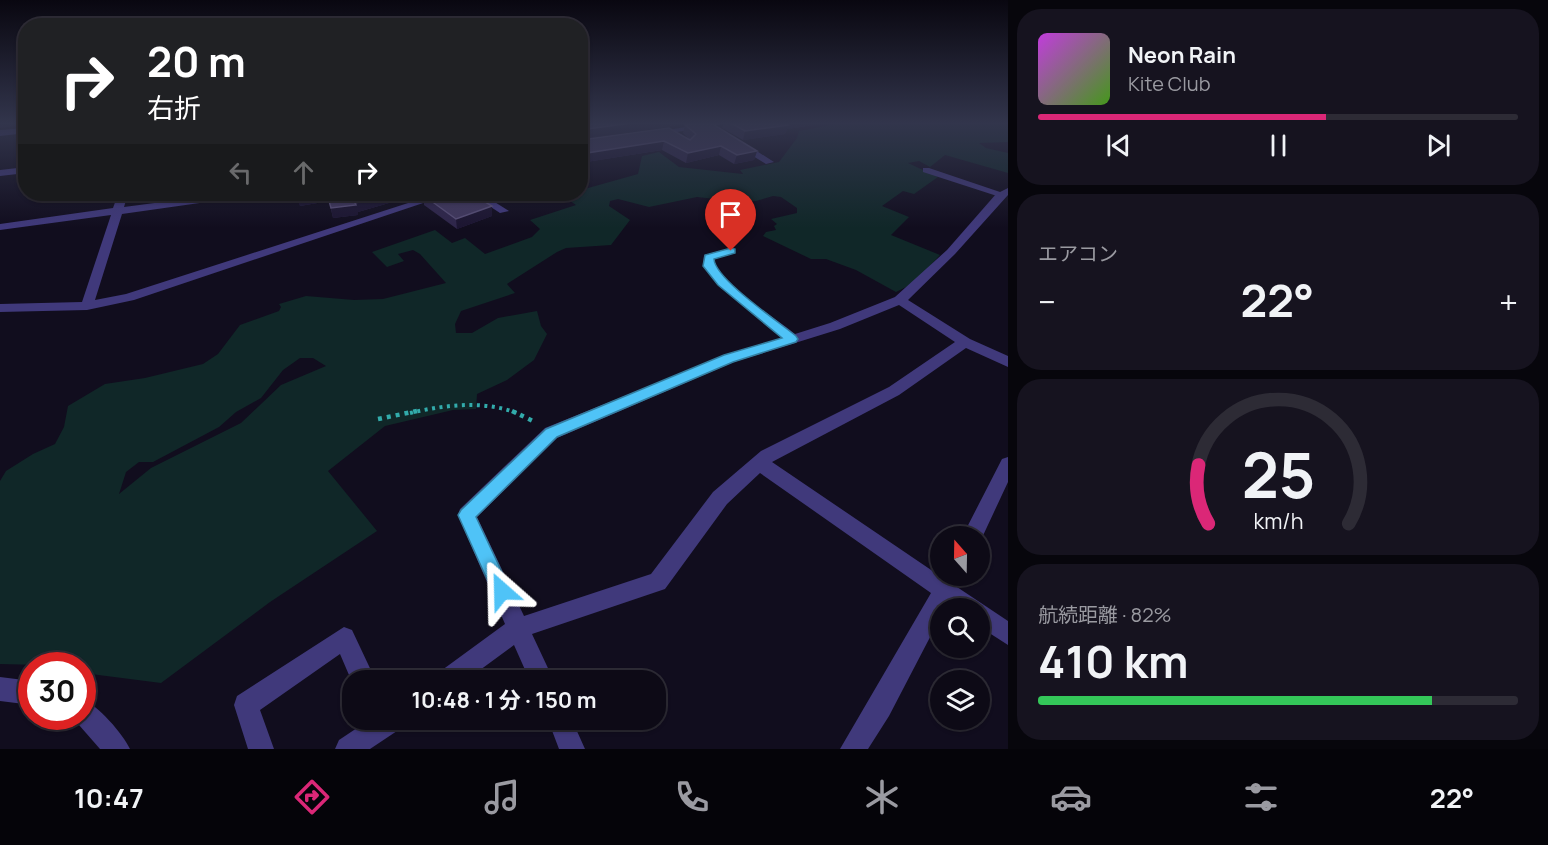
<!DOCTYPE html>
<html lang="ja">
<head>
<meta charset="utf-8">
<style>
  body { margin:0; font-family:Manrope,"Noto Sans JP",sans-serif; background:#16131f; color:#f1f3f6; height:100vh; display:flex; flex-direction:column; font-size:22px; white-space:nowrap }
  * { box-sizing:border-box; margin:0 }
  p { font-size:20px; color:#9a9aa1 }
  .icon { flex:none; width:33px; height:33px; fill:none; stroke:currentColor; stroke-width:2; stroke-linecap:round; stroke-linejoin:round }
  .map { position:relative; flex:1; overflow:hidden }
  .panel { display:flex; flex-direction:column; gap:9px; padding:9px; background:#07060c; width:540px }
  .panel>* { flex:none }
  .hud { position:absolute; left:18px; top:18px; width:570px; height:183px; border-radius:24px; box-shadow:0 2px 4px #0004,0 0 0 2px #2d2b35; background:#202124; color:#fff; overflow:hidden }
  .needle { width:39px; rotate:340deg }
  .controls { position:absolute; left:930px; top:526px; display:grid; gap:12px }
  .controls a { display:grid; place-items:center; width:60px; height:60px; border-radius:50%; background:#0d0a16; box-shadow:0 2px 4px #0004,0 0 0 2px #2d2b35; font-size:30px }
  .speed { position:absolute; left:18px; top:652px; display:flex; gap:12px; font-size:30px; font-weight:700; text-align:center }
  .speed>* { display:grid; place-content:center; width:78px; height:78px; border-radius:50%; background:#0d0a16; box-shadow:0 2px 4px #0004,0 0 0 2px #2d2b35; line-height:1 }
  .speed .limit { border:9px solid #d22; background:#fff; color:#111 }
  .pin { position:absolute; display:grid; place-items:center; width:51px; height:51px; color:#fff; margin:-62px -26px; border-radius:50% 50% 50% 0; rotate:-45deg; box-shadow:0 0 6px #0007 }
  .pin .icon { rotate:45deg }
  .me { position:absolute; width:66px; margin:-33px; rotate:335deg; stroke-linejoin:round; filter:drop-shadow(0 0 4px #0008) }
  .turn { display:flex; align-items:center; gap:21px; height:126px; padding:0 30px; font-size:27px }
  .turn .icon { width:78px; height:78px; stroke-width:2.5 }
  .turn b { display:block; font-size:42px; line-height:51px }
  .lanes { display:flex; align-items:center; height:57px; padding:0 30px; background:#0003; justify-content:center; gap:30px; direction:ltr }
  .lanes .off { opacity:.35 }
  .big { font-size:45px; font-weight:700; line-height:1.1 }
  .panel .card { flex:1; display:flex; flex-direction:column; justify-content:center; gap:9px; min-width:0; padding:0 21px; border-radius:24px; background:#16131f }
  .panel .dial { align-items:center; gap:0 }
  .dial svg { height:156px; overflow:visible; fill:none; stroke:#2d2b35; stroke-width:7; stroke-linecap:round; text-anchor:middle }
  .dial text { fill:#f1f3f6; stroke:none }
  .song { display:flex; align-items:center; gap:18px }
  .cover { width:72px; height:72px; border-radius:9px; background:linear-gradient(135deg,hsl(290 70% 55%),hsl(100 70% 35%)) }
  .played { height:6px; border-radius:3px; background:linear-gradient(90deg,#db2777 60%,#2d2b35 60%) }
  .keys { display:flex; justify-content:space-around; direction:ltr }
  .heat { display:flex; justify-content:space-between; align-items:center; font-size:33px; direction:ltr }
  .charge { height:9px; border-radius:4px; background:linear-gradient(90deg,#34c759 82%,#2d2b35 0) }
  .trip { position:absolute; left:342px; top:670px; width:324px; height:60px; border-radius:24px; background:#0d0a16; box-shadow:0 2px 4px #0004,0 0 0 2px #2d2b35; font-weight:700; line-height:60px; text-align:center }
  .tab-bar { display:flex; height:96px; justify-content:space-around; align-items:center; background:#050409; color:#9a9aa1 }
  .tab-bar .icon { width:42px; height:42px }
  .tab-bar .on { color:#db2777 }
  .tab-bar b { font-size:27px; color:#f1f3f6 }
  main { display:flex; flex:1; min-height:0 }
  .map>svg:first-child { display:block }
  .green { fill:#102728; fill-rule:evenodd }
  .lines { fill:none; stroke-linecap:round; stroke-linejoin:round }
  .path-far1 { stroke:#32abab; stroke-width:4; stroke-dasharray:3 4.5; stroke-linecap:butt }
  .path { stroke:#32abab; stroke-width:4.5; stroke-dasharray:4 5; stroke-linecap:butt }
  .service { fill:#40397b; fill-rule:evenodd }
  .minor { fill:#40397b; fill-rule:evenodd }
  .wall { fill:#2f264b }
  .shaded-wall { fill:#1c1531 }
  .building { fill:#41385e; stroke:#584f77; stroke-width:1.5 }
  .route { fill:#4fc3f7; stroke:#337fa1; stroke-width:1.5 }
</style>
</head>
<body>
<main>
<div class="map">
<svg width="1008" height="749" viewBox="0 0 1008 749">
  <rect width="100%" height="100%" fill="#110d1e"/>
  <path class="green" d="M 841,123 L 1008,123 L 1008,142 L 979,143 L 986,148 L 1008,153 L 1008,173 L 945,155 L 930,167 L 919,161 L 908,163 L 938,177 L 914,194 L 903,191 L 882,206 L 909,217 L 891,235 L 940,255 L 914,283 L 896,292 L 856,270 L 826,259 L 811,259 L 763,236 L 766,232 L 776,230 L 774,226 L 777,224 L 771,219 L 797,213 L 797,208 L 781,197 L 773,196 L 756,201 L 733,201 L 697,197 L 649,207 L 618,199 L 610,201 L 609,206 L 630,220 L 611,245 L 566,248 L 557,252 L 507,284 L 515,293 L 461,311 L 455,324 L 456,333 L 472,333 L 498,318 L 537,311 L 541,326 L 547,334 L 534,360 L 507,380 L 477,394 L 476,409 L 453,410 L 385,426 L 328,471 L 377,531 L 270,602 L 161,683 L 83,673 L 82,666 L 0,664 L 0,481 L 6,471 L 33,454 L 55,444 L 64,427 L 68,406 L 105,384 L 145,378 L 203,364 L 218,354 L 240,325 L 279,311 L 281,307 L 279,304 L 306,296 L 354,300 L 383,299 L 446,283 L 420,254 L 413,250 L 398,254 L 404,261 L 387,267 L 372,252 L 435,230 L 452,243 L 465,238 L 485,254 L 532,237 L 540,229 L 530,220 L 576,205 L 563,196 L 580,194 L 581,190 L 638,174 L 642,156 L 659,152 L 679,167 L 743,174 L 740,170 L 779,162 L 797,138 L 799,131 ZM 300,358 L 313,358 L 326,366 L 281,385 L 241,423 L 151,468 L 119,494 L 126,472 L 139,462 L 153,462 L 219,427 L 236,412 L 261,398 L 283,370 Z"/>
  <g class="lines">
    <path class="path-far1" d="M 410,413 C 445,405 482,400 517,413"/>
    <path class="path" d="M 512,411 L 533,421
      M 378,419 L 417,411"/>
    <path class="service" d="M 923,168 L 929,168 L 1006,194 L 997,196 L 923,172 Z"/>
    <path class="minor" d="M 709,123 L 729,123 L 654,136 L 650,133 Z
      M 26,128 L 26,133 L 0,136 L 0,130 Z
      M 735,141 L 741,141 L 774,162 L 766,164 L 735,145 Z
      M 26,167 L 26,173 L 0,176 L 0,170 Z
      M 1008,188 L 1008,195 L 955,254 L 908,300 L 970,339 L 1008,356 L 1008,367 L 966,348 L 899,395 L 772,462 L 940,576 L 962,576 L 957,587 L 1008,621 L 1008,645 L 980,627 L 980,609 L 954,609 L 948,605 L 945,609 L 940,609 L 940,618 L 889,716 L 868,749 L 840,749 L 931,593 L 760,473 L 727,504 L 665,589 L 532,634 L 554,681 L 530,681 L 514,645 L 465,681 L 434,681 L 438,673 L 505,624 L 458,515 L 460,509 L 545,428 L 724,356 L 782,338 L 718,285 L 703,266 L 704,255 L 735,249 L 735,253 L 714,259 C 717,281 776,319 795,334 L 830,323 L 895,297 L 947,250 L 996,194 ZM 899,305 L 955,342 L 889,387 L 761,451 L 713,492 L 651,574 L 524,616 L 477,517 L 557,438 L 734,362 L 840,329 Z
      M 118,194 L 128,194 L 124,207 L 223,194 L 247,194 L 242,197 L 122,214 L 95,300 L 126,294 L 436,194 L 450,194 L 134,300 L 87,310 L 0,312 L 0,304 L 82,302 L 111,215 L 0,230 L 0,224 L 113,208 Z
      M 471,194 L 482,194 L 509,211 L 500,213 Z
      M 1008,457 L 1008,482 L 980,542 L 980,537 L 962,537 L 1002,459 Z
      M 344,627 L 352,630 L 376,681 L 352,682 L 340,654 L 260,710 L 274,749 L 248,749 L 234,705 L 237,696 Z
      M 0,677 L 32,681 L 32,705 L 0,701 Z
      M 82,699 C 98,705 123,734 130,749 L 100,749 L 72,717 L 82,717 Z
      M 369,720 L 403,720 L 400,729 L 370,749 L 335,749 L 339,740 Z
      M 548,720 L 572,720 L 585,749 L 559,749 Z"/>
  </g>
  <path class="wall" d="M 580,123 L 692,123 L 581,139 L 581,140 L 690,140 L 683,133 L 685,125 L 757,151 L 754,160 L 734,164 L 719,155 L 686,163 L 662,150 L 580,163 Z
    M 724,123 L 826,123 L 787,129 L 785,134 L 743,140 L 722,128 Z
    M 297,194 L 472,194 L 492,216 L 457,229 L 424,205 L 423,196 L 415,198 L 413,196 L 358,212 L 358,215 L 333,218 L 329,201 L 300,206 Z"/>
  <path class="shaded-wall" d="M 0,123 L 26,123 L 26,125 L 0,128 Z
    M 632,123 L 692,123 L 580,139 L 580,130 Z
    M 780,123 L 826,123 L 787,129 L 785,134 L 743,140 L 745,131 Z
    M 664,141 L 662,150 L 580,163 L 580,154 Z
    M 721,146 L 719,155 L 686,163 L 688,153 Z
    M 757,151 L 754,160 L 734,164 L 737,155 Z
    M 131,194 L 189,194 L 134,201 Z
    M 312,194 L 327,194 L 329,201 L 300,206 L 297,196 Z
    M 387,194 L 412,194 L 413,196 L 358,212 L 358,215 L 333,218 L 331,208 Z
    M 415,194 L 430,194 L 415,198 Z
    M 492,206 L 492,216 L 457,229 L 456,219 Z"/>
  <path class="building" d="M 580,123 L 632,123 L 580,130 Z
    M 699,123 L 711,123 L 757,151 L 737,155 L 721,146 L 688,153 L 664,141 L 580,154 L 580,138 L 581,140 L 669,128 L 690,140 L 696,134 L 685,125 Z
    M 731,123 L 784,123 L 788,125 L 745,131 Z
    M 297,194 L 312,194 L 297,196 Z
    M 327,194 L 387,194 L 355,203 L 356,205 L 331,208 Z
    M 428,194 L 472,194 L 492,206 L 456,219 L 423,195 Z"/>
  <linearGradient id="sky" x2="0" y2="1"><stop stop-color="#090710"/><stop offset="0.54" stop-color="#32354c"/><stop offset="1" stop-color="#32354c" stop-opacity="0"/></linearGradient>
  <rect width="1008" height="228" fill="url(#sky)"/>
  <path class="route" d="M 731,248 L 735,249 L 735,253 L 714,259 C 715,279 779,322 796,336 L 798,339 L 796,342 L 733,362 L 557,437 L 476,517 L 511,591 L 509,597 L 502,600 L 495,597 L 458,515 L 461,510 L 546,429 L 724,355 L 782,338 L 718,285 L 703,266 L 705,255 Z"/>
</svg>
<div class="controls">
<a><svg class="needle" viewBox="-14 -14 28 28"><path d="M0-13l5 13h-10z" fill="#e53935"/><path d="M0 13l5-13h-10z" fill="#9a9aa1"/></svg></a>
<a><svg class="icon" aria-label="search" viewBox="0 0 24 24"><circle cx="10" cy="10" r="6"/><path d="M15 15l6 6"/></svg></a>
<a><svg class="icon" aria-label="layers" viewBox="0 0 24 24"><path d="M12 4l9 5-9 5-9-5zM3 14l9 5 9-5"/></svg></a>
</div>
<div class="speed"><div class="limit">30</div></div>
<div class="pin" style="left:731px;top:251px;background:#d93025"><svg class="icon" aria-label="arrive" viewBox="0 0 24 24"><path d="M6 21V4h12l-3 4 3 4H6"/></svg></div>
<svg class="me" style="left:502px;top:591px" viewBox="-20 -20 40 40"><path d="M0-17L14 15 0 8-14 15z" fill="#4fc3f7" stroke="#fff" stroke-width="4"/></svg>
<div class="trip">10:48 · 1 分 · 150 m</div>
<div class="hud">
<div class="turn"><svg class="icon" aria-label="right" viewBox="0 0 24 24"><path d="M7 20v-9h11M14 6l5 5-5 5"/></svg><div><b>20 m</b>右折</div></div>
<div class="lanes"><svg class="icon off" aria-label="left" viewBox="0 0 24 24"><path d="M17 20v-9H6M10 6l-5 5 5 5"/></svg><svg class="icon off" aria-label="ahead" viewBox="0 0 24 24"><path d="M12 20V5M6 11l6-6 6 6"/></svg><svg class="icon" aria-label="right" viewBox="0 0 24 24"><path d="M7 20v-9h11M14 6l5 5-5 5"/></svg></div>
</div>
</div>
<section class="panel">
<div class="card">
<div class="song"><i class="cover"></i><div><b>Neon Rain</b><p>Kite Club</p></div></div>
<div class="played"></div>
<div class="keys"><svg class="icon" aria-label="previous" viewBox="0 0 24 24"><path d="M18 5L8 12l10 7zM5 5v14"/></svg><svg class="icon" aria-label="pause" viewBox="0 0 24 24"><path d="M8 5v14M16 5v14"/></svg><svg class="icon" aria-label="next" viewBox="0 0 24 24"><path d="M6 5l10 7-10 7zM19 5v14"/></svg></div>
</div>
<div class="card"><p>エアコン</p>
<div class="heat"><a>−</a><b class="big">22°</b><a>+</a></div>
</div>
<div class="card dial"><svg viewBox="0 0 100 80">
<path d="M14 69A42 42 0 1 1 86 69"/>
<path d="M14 69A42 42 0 0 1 9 39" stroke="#db2777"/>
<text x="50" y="56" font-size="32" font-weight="700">25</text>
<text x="50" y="72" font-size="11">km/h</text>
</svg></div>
<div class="card"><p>航続距離 · 82%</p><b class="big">410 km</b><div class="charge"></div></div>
</section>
</main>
<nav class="tab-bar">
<b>10:47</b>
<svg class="icon on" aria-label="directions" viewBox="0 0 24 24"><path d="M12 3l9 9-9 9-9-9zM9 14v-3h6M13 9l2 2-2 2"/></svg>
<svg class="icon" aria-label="music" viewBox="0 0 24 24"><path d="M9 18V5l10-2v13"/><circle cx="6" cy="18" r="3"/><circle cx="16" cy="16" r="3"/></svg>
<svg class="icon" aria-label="phone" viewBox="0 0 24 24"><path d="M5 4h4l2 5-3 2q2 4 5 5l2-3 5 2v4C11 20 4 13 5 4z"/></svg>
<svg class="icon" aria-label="climate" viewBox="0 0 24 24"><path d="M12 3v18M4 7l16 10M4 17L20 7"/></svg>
<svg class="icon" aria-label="car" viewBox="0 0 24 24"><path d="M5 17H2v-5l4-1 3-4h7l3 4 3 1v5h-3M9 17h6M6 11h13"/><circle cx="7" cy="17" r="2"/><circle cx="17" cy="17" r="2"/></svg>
<svg class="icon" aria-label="filters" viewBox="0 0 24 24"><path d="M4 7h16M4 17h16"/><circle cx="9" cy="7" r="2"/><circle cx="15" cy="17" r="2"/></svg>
<b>22°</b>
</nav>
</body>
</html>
